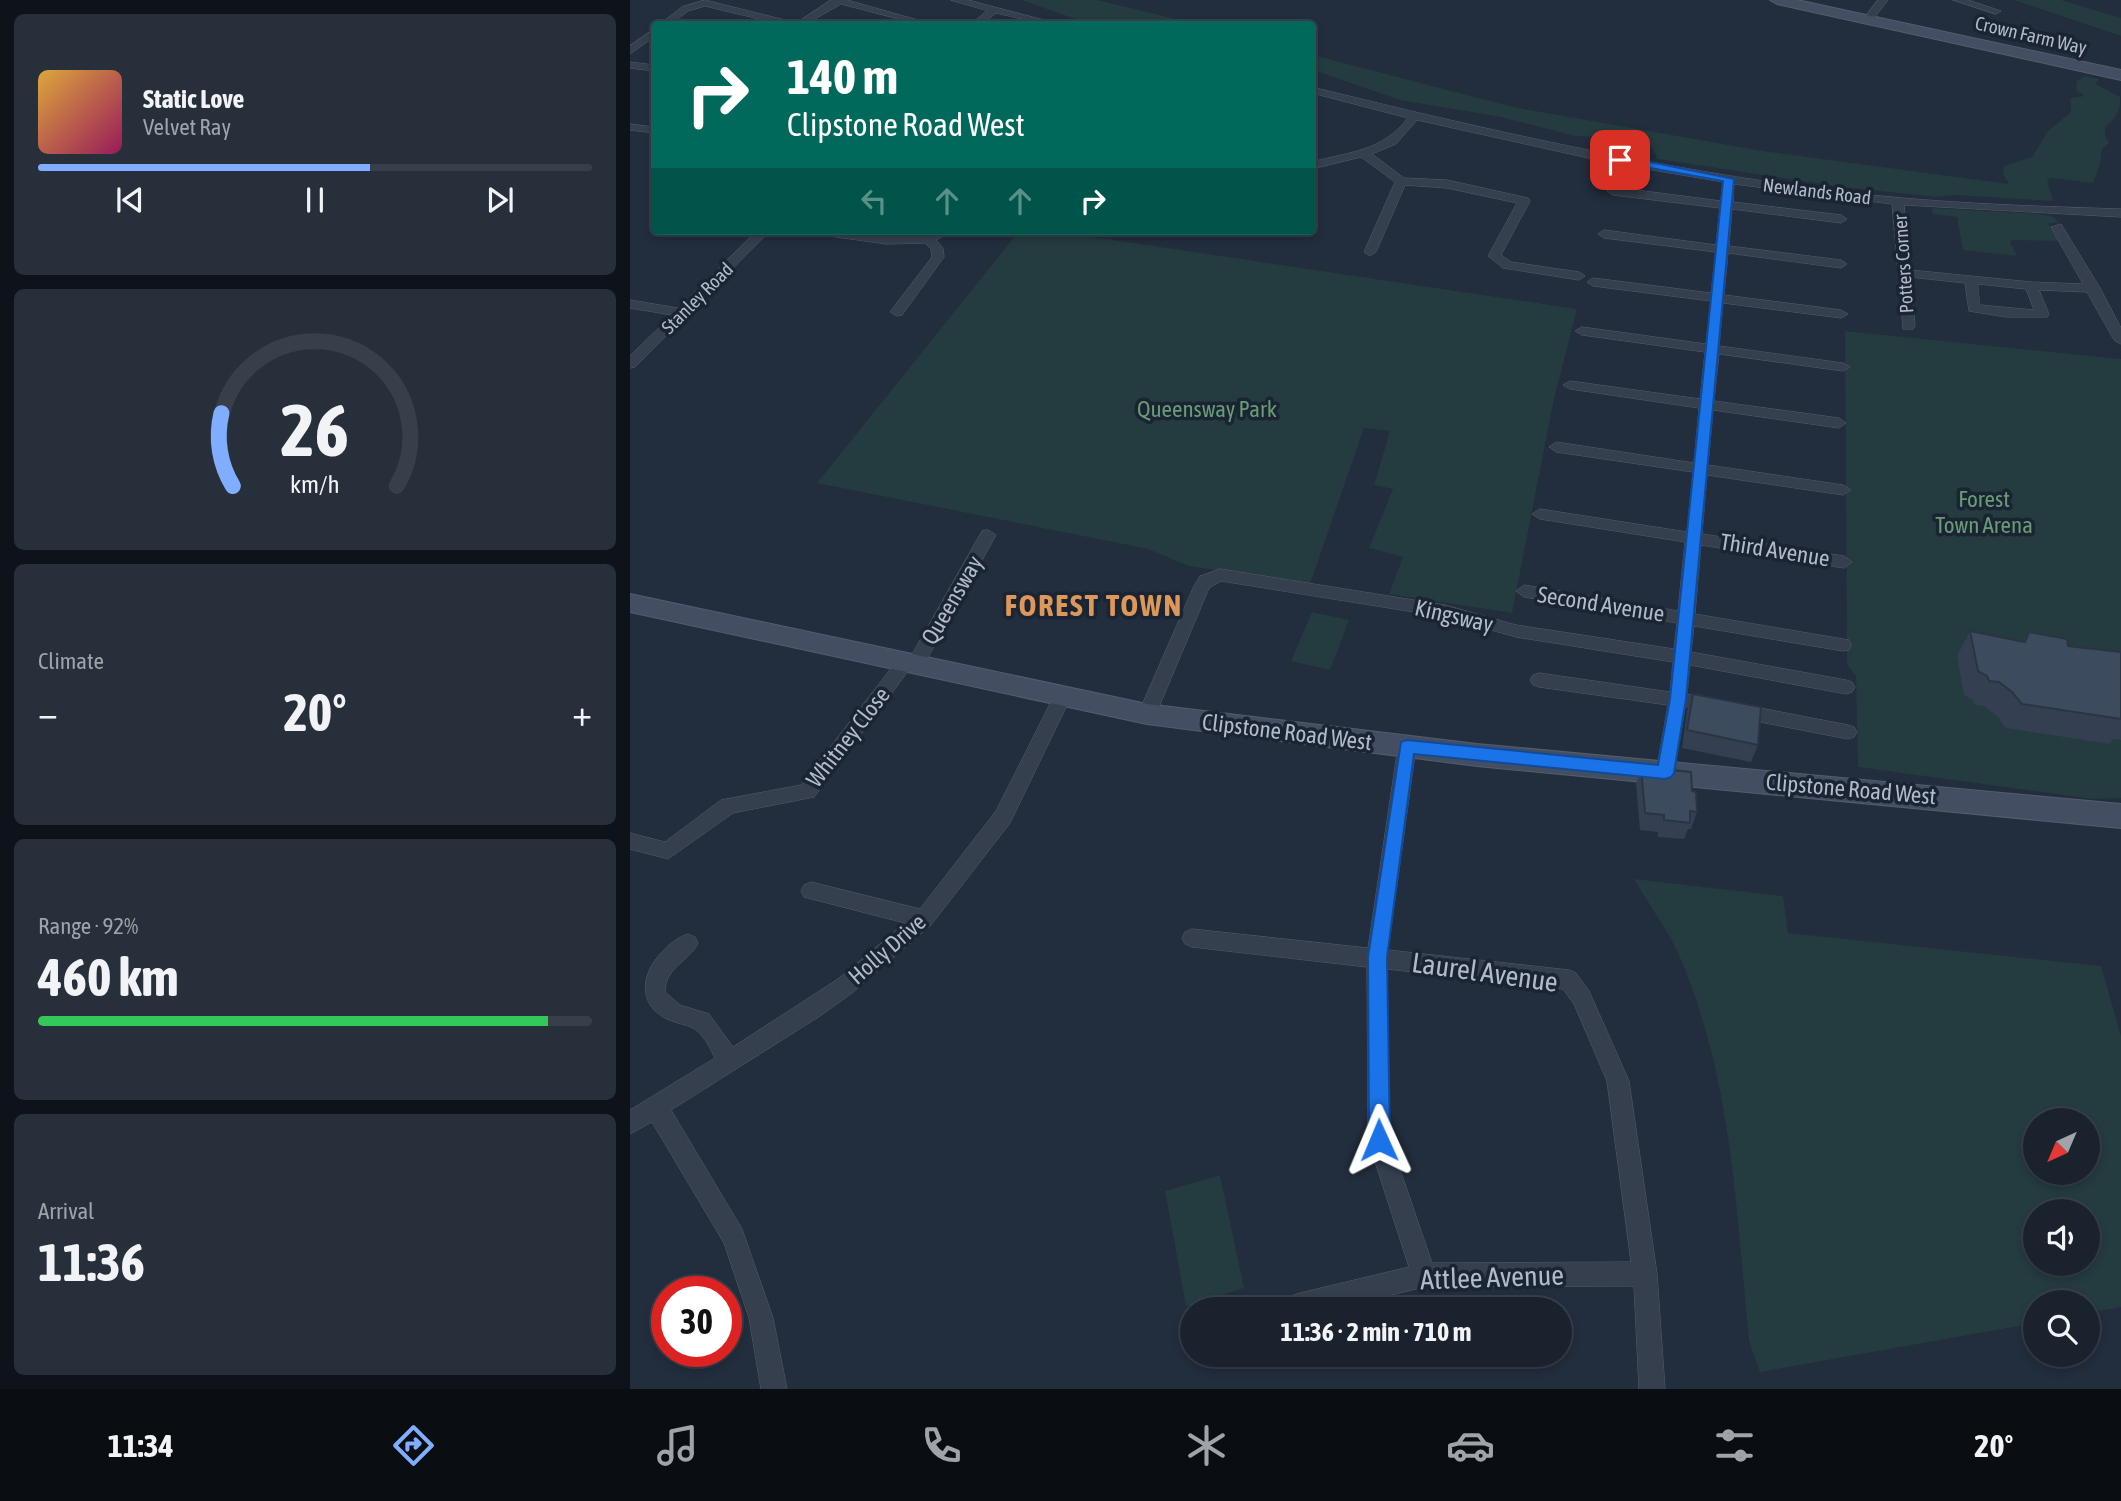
<!DOCTYPE html>
<html lang="en">
<head>
<meta charset="utf-8">
<style>
  body { margin:0; font-family:"Asap Condensed",sans-serif; background:#272f3a; color:#f1f3f6; height:100vh; display:flex; flex-direction:column; font-size:26px; white-space:nowrap }
  * { box-sizing:border-box; margin:0 }
  p { font-size:23px; color:#9fa4aa }
  .icon { flex:none; width:38px; height:38px; fill:none; stroke:currentColor; stroke-width:2; stroke-linecap:round; stroke-linejoin:round }
  .map { position:relative; flex:1; overflow:hidden }
  .drawer { display:flex; flex-direction:column; gap:14px; padding:14px; background:#0e1319; width:630px }
  .drawer>* { flex:none }
  .top-card { position:absolute; left:21px; top:21px; width:665px; height:214px; border-radius:7px; box-shadow:0 4px 10px #0003,0 0 0 2px #383f4a; background:#00695c; color:#fff; overflow:hidden }
  .needle { width:46px; rotate:224deg }
  .controls { position:absolute; left:1393px; top:1108px; display:grid; gap:14px }
  .controls a { display:grid; place-items:center; width:77px; height:77px; border-radius:50%; background:#1a222e; box-shadow:0 4px 10px #0003,0 0 0 2px #383f4a; font-size:35px }
  .speed { position:absolute; left:21px; top:1276px; display:flex; gap:14px; font-size:35px; font-weight:700; text-align:center }
  .speed>* { display:grid; place-content:center; width:91px; height:91px; border-radius:50%; background:#1a222e; box-shadow:0 4px 10px #0003,0 0 0 2px #383f4a; line-height:1 }
  .speed .limit { border:10px solid #d22; background:#fff; color:#111 }
  .pin { position:absolute; display:grid; place-items:center; width:60px; height:60px; color:#fff; margin:-30px; border-radius:14px; box-shadow:0 4px 10px #0006 }
  .me { position:absolute; width:77px; margin:-38px; rotate:359deg; stroke-linejoin:round; filter:drop-shadow(0 0 5px #0008) }
  .turn { display:flex; align-items:center; gap:24px; height:147px; padding:0 21px; font-size:32px }
  .turn .icon { width:91px; height:91px; stroke-width:2.5 }
  .turn b { display:block; font-size:49px; line-height:60px }
  .lanes { display:flex; align-items:center; height:66px; padding:0 21px; background:#0003; justify-content:center; gap:35px; direction:ltr }
  .lanes .off { opacity:.35 }
  .big { font-size:52px; font-weight:700; line-height:1.1 }
  .drawer .card { flex:1; display:flex; flex-direction:column; justify-content:center; gap:10px; min-width:0; padding:0 24px; border-radius:10px; background:#272f3a }
  .drawer .dial { align-items:center; gap:0 }
  .dial svg { height:182px; overflow:visible; fill:none; stroke:#383f4a; stroke-width:7; stroke-linecap:round; text-anchor:middle }
  .dial text { fill:#f1f3f6; stroke:none }
  .song { display:flex; align-items:center; gap:21px }
  .cover { width:84px; height:84px; border-radius:10px; background:linear-gradient(135deg,hsl(40 70% 55%),hsl(330 70% 35%)) }
  .played { height:7px; border-radius:4px; background:linear-gradient(90deg,#81adff 60%,#383f4a 60%) }
  .keys { display:flex; justify-content:space-around; direction:ltr }
  .heat { display:flex; justify-content:space-between; align-items:center; font-size:38px; direction:ltr }
  .charge { height:10px; border-radius:5px; background:linear-gradient(90deg,#34c759 92%,#383f4a 0) }
  .trip { position:absolute; left:550px; top:1297px; width:392px; height:70px; border-radius:35px; background:#1a222e; box-shadow:0 4px 10px #0003,0 0 0 2px #383f4a; font-weight:700; line-height:70px; text-align:center }
  .menu { display:flex; height:112px; justify-content:space-around; align-items:center; background:#0a0e12; color:#9fa4aa }
  .menu .icon { width:49px; height:49px }
  .menu .selected { color:#81adff }
  .menu b { font-size:32px; color:#f1f3f6 }
  main { display:flex; flex:1; min-height:0 }
  .map>svg:first-child { display:block }
  .green { fill:#243b3f; fill-rule:evenodd }
  .lines { fill:none; stroke-linecap:round; stroke-linejoin:round }
  .street-casing { stroke:#545d6c; stroke-width:1 }
  .secondary-casing { stroke:#545d6c; stroke-width:2 }
  .street { fill:#363f4e; fill-rule:evenodd }
  .secondary { fill:#444e62; fill-rule:evenodd }
  .wall { fill:#344051 }
  .building { fill:#3d4b5e; stroke:#2b3442; stroke-width:2 }
  .route { fill:#1a73e8; stroke:#114b97; stroke-width:2 }
  .labels { text-anchor:middle; stroke-width:7; stroke-linejoin:round; paint-order:stroke }
  .far-street-label { font-size:19px; fill:#b2baca; stroke:#1b2433 }
  .park-label { font-size:23px; fill:#679c75; stroke:#1b2433 }
  .street-label { font-size:23px; fill:#b2baca; stroke:#1b2433 }
  .near-street-label { font-size:28px; fill:#b2baca; stroke:#1b2433 }
  .district-label { font-size:30px; font-weight:bold; letter-spacing:2px; fill:#dc975a; stroke:#1b2433 }
</style>
</head>
<body>
<main>
<section class="drawer">
<div class="card">
<div class="song"><i class="cover"></i><div><b>Static Love</b><p>Velvet Ray</p></div></div>
<div class="played"></div>
<div class="keys"><svg class="icon" aria-label="previous" viewBox="0 0 24 24"><path d="M18 5L8 12l10 7zM5 5v14"/></svg><svg class="icon" aria-label="pause" viewBox="0 0 24 24"><path d="M8 5v14M16 5v14"/></svg><svg class="icon" aria-label="next" viewBox="0 0 24 24"><path d="M6 5l10 7-10 7zM19 5v14"/></svg></div>
</div>
<div class="card dial"><svg viewBox="0 0 100 80">
<path d="M14 69A42 42 0 1 1 86 69"/>
<path d="M14 69A42 42 0 0 1 9 37" stroke="#81adff"/>
<text x="50" y="56" font-size="32" font-weight="700">26</text>
<text x="50" y="72" font-size="11">km/h</text>
</svg></div>
<div class="card"><p>Climate</p>
<div class="heat"><a>−</a><b class="big">20°</b><a>+</a></div>
</div>
<div class="card"><p>Range · 92%</p><b class="big">460 km</b><div class="charge"></div></div>
<div class="card"><p>Arrival</p><b class="big">11:36</b></div>
</section>
<div class="map">
<svg width="1491" height="1389" viewBox="0 0 1491 1389">
  <rect width="100%" height="100%" fill="#222d3e"/>
  <path class="green" d="M 391,0 L 467,0 L 567,24 L 460,24 Z
    M 1384,0 L 1431,0 L 1491,18 L 1491,36 Z
    M 683,55 L 883,107 L 1133,151 L 1379,184 L 1373,174 L 1374,166 L 1402,157 L 1418,131 L 1441,112 L 1440,98 L 1454,96 L 1446,90 L 1447,81 L 1455,76 L 1469,79 L 1466,84 L 1490,97 C 1491,109 1486,119 1476,126 L 1475,135 L 1479,143 L 1472,149 L 1470,164 L 1463,183 L 1421,178 L 1417,180 L 1423,201 L 1326,195 L 1305,197 L 1205,186 L 1028,159 L 1020,145 L 994,138 L 945,136 L 871,117 L 770,100 L 683,70 Z
    M 1302,208 L 1410,214 L 1424,217 L 1428,223 L 1418,223 L 1429,241 L 1382,240 L 1380,242 L 1387,256 L 1333,250 L 1327,217 L 1303,214 Z
    M 389,231 L 423,231 L 947,309 L 924,399 L 882,613 L 759,594 L 773,557 L 739,548 L 763,489 L 744,485 L 760,431 L 734,428 L 680,584 L 559,566 L 518,549 L 187,483 Z
    M 1215,331 L 1491,359 L 1491,798 L 1462,799 L 1228,767 L 1226,676 L 1217,664 Z
    M 682,612 L 719,620 L 700,670 L 661,661 Z
    M 1004,879 L 1153,896 L 1158,933 L 1471,966 L 1491,1036 L 1491,1307 L 1458,1313 L 1458,1302 L 1405,1302 L 1405,1323 L 1130,1372 L 1119,1341 C 1106,1209 1102,1076 1048,953 C 1037,928 1018,904 1004,879 ZM 1405,1120 L 1458,1120 L 1458,1172 L 1405,1172 ZM 1405,1211 L 1458,1211 L 1458,1264 L 1405,1264 Z
    M 590,1175 L 614,1288 L 556,1306 L 535,1191 Z"/>
  <g class="lines">
    <g class="street-casing">
      <path id="street" d="M 75,0 L 163,22 L 165,24 L 150,24 L 75,6 L 58,11 L 41,24 L 30,24 L 52,7 Z
        M 201,0 L 217,0 L 302,24 L 288,24 L 211,4 L 176,24 L 165,24 Z
        M 321,0 L 338,0 L 429,24 L 414,24 L 366,13 L 352,24 L 341,24 L 357,11 Z
        M 1248,0 L 1258,0 L 1241,22 L 1235,22 L 1233,20 Z
        M 1323,0 L 1338,0 L 1371,11 L 1366,14 Z
        M 24,29 L 24,37 L 0,54 L 0,46 Z
        M 0,62 L 24,65 L 24,71 L 0,68 Z
        M 682,87 C 856,130 1029,169 1206,191 C 1301,203 1396,206 1491,209 L 1491,217 L 1274,205 L 1280,270 L 1401,282 L 1453,284 L 1421,227 L 1431,224 L 1470,288 L 1491,328 L 1491,344 L 1484,340 L 1457,292 L 1409,290 L 1419,314 L 1417,317 L 1376,317 L 1339,311 L 1335,283 L 1280,277 L 1285,326 L 1283,329 L 1273,329 L 1262,204 L 1104,184 L 1103,202 L 1211,215 L 1217,219 L 1211,223 L 1102,209 L 1099,246 L 1211,260 L 1217,264 L 1211,268 L 1098,253 L 1094,295 L 1211,310 L 1218,314 L 1211,318 L 1093,303 L 1089,346 L 1213,363 L 1220,367 L 1213,371 L 1089,354 L 1084,401 L 1209,418 L 1216,423 L 1209,428 L 1083,410 L 1078,465 L 1213,485 L 1221,490 L 1213,495 L 1077,475 L 1072,534 L 1214,556 L 1222,562 L 1214,568 L 1071,545 L 1065,614 L 1213,639 L 1219,640 L 1221,645 L 1219,650 L 1213,651 L 1064,626 L 1061,652 L 1216,680 L 1222,682 L 1225,687 L 1222,692 L 1216,694 L 1060,665 L 1057,694 L 1064,696 L 1067,701 L 1064,706 L 1055,707 L 1044,773 L 1042,778 L 1035,781 L 1028,778 L 1026,773 L 1038,705 L 909,687 L 903,685 L 900,680 L 903,675 L 909,673 L 1040,692 L 1043,662 L 886,637 L 815,617 L 591,581 L 579,588 L 526,714 L 523,719 L 511,719 L 508,714 L 564,586 L 570,576 L 590,569 L 815,605 L 886,625 L 1044,649 L 1047,623 L 894,597 L 886,591 L 894,585 L 1048,611 L 1055,542 L 910,519 L 902,514 L 910,509 L 1057,532 L 1063,472 L 926,452 L 919,447 L 926,442 L 1064,463 L 1069,408 L 940,389 L 933,385 L 940,381 L 1070,399 L 1075,352 L 952,335 L 945,331 L 952,327 L 1076,344 L 1081,301 L 963,286 L 957,282 L 963,278 L 1081,293 L 1086,252 L 974,238 L 968,234 L 974,230 L 1086,245 L 1090,208 L 983,195 L 977,191 L 983,187 L 1091,201 L 1093,182 L 981,163 L 787,120 L 766,144 L 742,154 L 774,178 L 817,180 L 898,198 L 900,201 L 871,255 L 881,262 L 949,272 L 955,276 L 949,280 L 873,268 L 858,256 L 887,203 L 817,188 L 775,185 L 746,252 L 740,256 L 734,252 L 765,182 L 731,157 L 682,169 L 682,162 C 722,151 751,152 778,118 L 682,93 ZM 1348,284 L 1396,289 L 1404,310 L 1350,305 Z
        M 0,124 L 24,127 L 24,133 L 0,130 Z
        M 127,231 L 140,231 L 5,367 L 0,368 L 0,356 L 42,315 L 0,308 L 0,300 L 48,308 Z
        M 186,231 L 273,237 L 322,231 L 306,240 L 313,248 L 314,257 L 272,315 L 267,316 L 260,312 L 302,257 L 301,249 L 295,243 L 256,244 L 192,235 Z
        M 358,530 L 366,535 L 291,670 L 279,670 L 184,797 L 103,813 L 38,859 L 0,849 L 0,833 L 35,842 L 91,800 L 171,785 L 269,658 L 280,658 L 352,531 Z
        M 432,690 L 438,692 L 441,697 L 380,823 L 301,925 L 222,993 L 190,1016 L 41,1110 L 112,1229 L 143,1318 L 157,1389 L 131,1389 L 119,1318 L 94,1243 L 22,1122 L 0,1134 L 0,1110 L 85,1058 C 80,1048 73,1033 63,1028 C 55,1024 45,1023 37,1019 C 14,1008 10,986 22,965 C 30,952 43,939 58,934 L 65,937 L 68,943 C 59,962 35,967 35,992 L 50,1005 L 79,1014 L 103,1047 L 208,979 L 275,923 L 174,897 L 171,891 L 174,885 L 181,882 L 290,909 L 366,811 L 426,692 Z
        M 1109,704 L 1218,725 L 1224,727 L 1227,732 L 1224,737 L 1218,739 L 1109,718 L 1103,716 L 1100,711 L 1103,706 Z
        M 777,740 L 783,742 L 786,747 L 758,950 L 939,970 L 946,973 L 959,991 L 999,1081 L 1027,1274 L 1035,1389 L 1009,1389 L 1004,1286 L 794,1287 L 704,1309 L 659,1309 L 658,1305 L 661,1296 L 670,1293 L 779,1267 L 738,1140 L 737,967 L 562,947 L 555,944 L 552,938 L 555,932 L 562,929 L 738,948 L 768,747 L 771,742 ZM 757,969 L 933,989 L 944,1004 L 977,1081 L 1001,1262 L 802,1263 L 760,1140 Z"/>
    </g>
    <g class="secondary-casing">
      <path id="secondary" d="M 1140,0 L 1167,0 L 1491,70 L 1491,80 L 1147,4 Z
        M 0,594 L 517,704 L 847,744 L 1491,804 L 1491,828 L 847,766 L 517,724 L 0,612 Z"/>
    </g>
    <use href="#street" class="street"/>
    <use href="#secondary" class="secondary"/>
  </g>
  <path class="wall" d="M 1340,631 L 1393,641 L 1399,632 L 1438,646 L 1491,652 L 1491,740 L 1483,739 L 1480,744 L 1376,728 L 1367,716 L 1354,706 L 1345,705 L 1343,700 L 1334,695 L 1327,656 Z
    M 1063,694 L 1128,745 L 1121,762 L 1052,748 L 1057,711 Z
    M 1011,767 L 1062,791 L 1067,812 L 1061,829 L 1058,829 L 1054,839 L 1028,837 L 1028,832 L 1010,830 L 1006,784 Z"/>
  <path class="building" d="M 1340,631 L 1395,642 L 1399,632 L 1437,639 L 1438,646 L 1491,652 L 1491,719 L 1392,704 L 1382,692 L 1369,682 L 1359,681 L 1357,676 L 1348,671 Z
    M 1063,694 L 1131,707 L 1128,745 L 1057,730 Z
    M 1011,767 L 1061,772 L 1062,791 L 1066,792 L 1067,812 L 1060,811 L 1060,823 L 1034,820 L 1034,815 L 1015,813 Z"/>
  <path class="route" d="M 990,156 L 1104,179 L 1056,699 L 1044,773 L 1041,777 L 1035,779 L 784,754 L 757,957 L 760,1140 L 757,1148 L 749,1151 L 742,1148 L 739,1140 L 738,957 L 771,742 L 777,740 L 1028,765 L 1040,699 L 1093,181 L 987,162 L 987,157 Z"/>
  <g class="labels">
    <g class="far-street-label">
      <text transform="translate(1401 35) rotate(13)" y="7">Crown Farm Way</text>
      <text transform="translate(1187 191) rotate(7)" y="7">Newlands Road</text>
      <text transform="translate(1273 264) rotate(-94)" y="7">Potters Corner</text>
      <text transform="translate(67 298) rotate(-45)" y="7">Stanley Road</text>
    </g>
    <g class="park-label">
      <text x="577" y="417">Queensway Park</text>
      <text x="1354" y="507">Forest<tspan x="1354" dy="26">Town Arena</tspan></text>
    </g>
    <g class="street-label">
      <text transform="translate(1145 550) rotate(9)" y="8">Third Avenue</text>
      <text transform="translate(322 600) rotate(-60)" y="8">Queensway</text>
      <text transform="translate(971 604) rotate(9)" y="8">Second Avenue</text>
      <text transform="translate(824 616) rotate(13)" y="8">Kingsway</text>
      <text transform="translate(657 732) rotate(7)" y="8">Clipstone Road West</text>
      <text transform="translate(218 737) rotate(-52)" y="8">Whitney Close</text>
      <text transform="translate(1221 789) rotate(5)" y="8">Clipstone Road West</text>
      <text transform="translate(257 949) rotate(-41)" y="8">Holly Drive</text>
    </g>
    <g class="near-street-label">
      <text transform="translate(855 972) rotate(8)" y="10">Laurel Avenue</text>
      <text transform="translate(862 1277) rotate(-2)" y="10">Attlee Avenue</text>
    </g>
    <g class="district-label">
      <text x="464" y="616">FOREST TOWN</text>
    </g>
  </g>
</svg>
<div class="controls">
<a><svg class="needle" viewBox="-14 -14 28 28"><path d="M0-13l5 13h-10z" fill="#e53935"/><path d="M0 13l5-13h-10z" fill="#9fa4aa"/></svg></a>
<a><svg class="icon" aria-label="sound" viewBox="0 0 24 24"><path d="M4 9h4l5-4v14l-5-4H4zM17 9q2 3 0 6"/></svg></a>
<a><svg class="icon" aria-label="search" viewBox="0 0 24 24"><circle cx="10" cy="10" r="6"/><path d="M15 15l6 6"/></svg></a>
</div>
<div class="speed"><div class="limit">30</div></div>
<div class="pin" style="left:990px;top:160px;background:#d93025"><svg class="icon" aria-label="arrive" viewBox="0 0 24 24"><path d="M6 21V4h12l-3 4 3 4H6"/></svg></div>
<svg class="me" style="left:749px;top:1140px" viewBox="-20 -20 40 40"><path d="M0-17L14 15 0 8-14 15z" fill="#1a73e8" stroke="#fff" stroke-width="4"/></svg>
<div class="trip">11:36 · 2 min · 710 m</div>
<div class="top-card">
<div class="turn"><svg class="icon" aria-label="right" viewBox="0 0 24 24"><path d="M7 20v-9h11M14 6l5 5-5 5"/></svg><div><b>140 m</b>Clipstone Road West</div></div>
<div class="lanes"><svg class="icon off" aria-label="left" viewBox="0 0 24 24"><path d="M17 20v-9H6M10 6l-5 5 5 5"/></svg><svg class="icon off" aria-label="ahead" viewBox="0 0 24 24"><path d="M12 20V5M6 11l6-6 6 6"/></svg><svg class="icon off" aria-label="ahead" viewBox="0 0 24 24"><path d="M12 20V5M6 11l6-6 6 6"/></svg><svg class="icon" aria-label="right" viewBox="0 0 24 24"><path d="M7 20v-9h11M14 6l5 5-5 5"/></svg></div>
</div>
</div>
</main>
<nav class="menu">
<b>11:34</b>
<svg class="icon selected" aria-label="directions" viewBox="0 0 24 24"><path d="M12 3l9 9-9 9-9-9zM9 14v-3h6M13 9l2 2-2 2"/></svg>
<svg class="icon" aria-label="music" viewBox="0 0 24 24"><path d="M9 18V5l10-2v13"/><circle cx="6" cy="18" r="3"/><circle cx="16" cy="16" r="3"/></svg>
<svg class="icon" aria-label="phone" viewBox="0 0 24 24"><path d="M5 4h4l2 5-3 2q2 4 5 5l2-3 5 2v4C11 20 4 13 5 4z"/></svg>
<svg class="icon" aria-label="climate" viewBox="0 0 24 24"><path d="M12 3v18M4 7l16 10M4 17L20 7"/></svg>
<svg class="icon" aria-label="car" viewBox="0 0 24 24"><path d="M5 17H2v-5l4-1 3-4h7l3 4 3 1v5h-3M9 17h6M6 11h13"/><circle cx="7" cy="17" r="2"/><circle cx="17" cy="17" r="2"/></svg>
<svg class="icon" aria-label="filters" viewBox="0 0 24 24"><path d="M4 7h16M4 17h16"/><circle cx="9" cy="7" r="2"/><circle cx="15" cy="17" r="2"/></svg>
<b>20°</b>
</nav>
</body>
</html>
